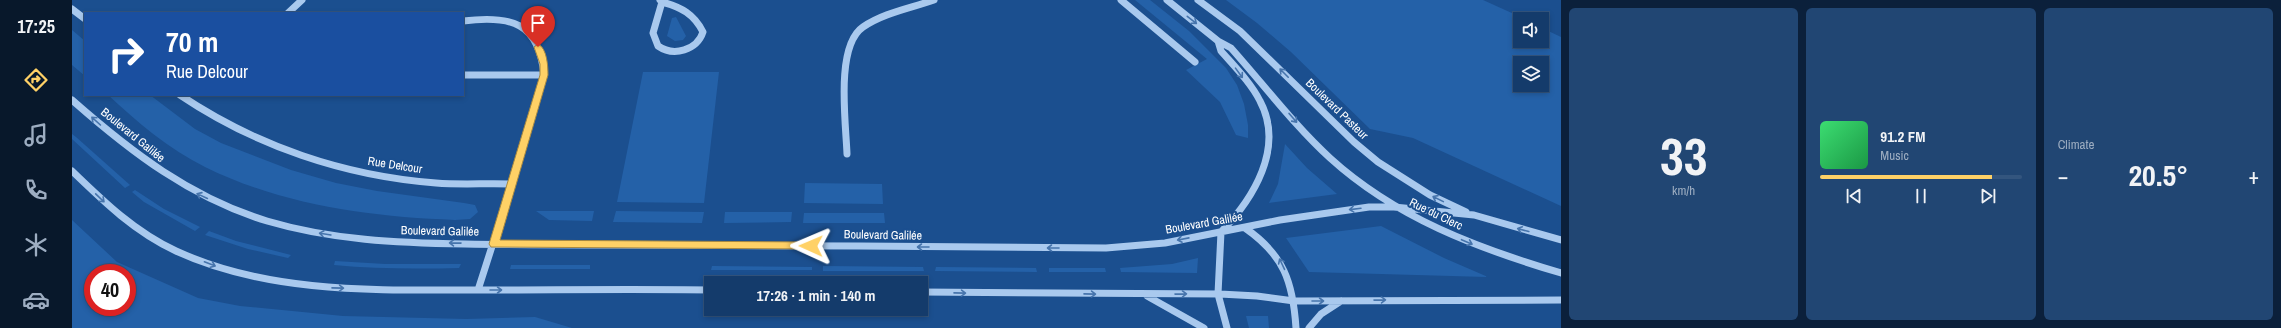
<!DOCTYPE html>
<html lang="en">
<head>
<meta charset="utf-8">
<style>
  body { margin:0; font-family:"Archivo Narrow",sans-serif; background:#214673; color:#f1f3f6; height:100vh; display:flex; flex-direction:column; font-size:15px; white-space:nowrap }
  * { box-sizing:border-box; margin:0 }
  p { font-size:13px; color:#9dadc1 }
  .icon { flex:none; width:22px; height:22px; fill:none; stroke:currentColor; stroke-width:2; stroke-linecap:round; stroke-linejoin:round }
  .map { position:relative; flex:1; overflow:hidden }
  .panel { display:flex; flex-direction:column; gap:8px; padding:8px; background:#0b203b; width:720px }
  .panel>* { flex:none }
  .banner { position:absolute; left:12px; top:12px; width:380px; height:84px; border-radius:0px; box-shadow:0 2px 6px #0003,0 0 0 1px #33557e; background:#1a4fa0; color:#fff; overflow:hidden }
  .fabs { position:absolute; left:1441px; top:12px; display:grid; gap:8px }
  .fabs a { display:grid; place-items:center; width:36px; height:36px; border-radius:0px; background:#143b6b; box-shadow:0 2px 6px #0003,0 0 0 1px #33557e; font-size:20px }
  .speed { position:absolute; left:12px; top:264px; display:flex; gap:8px; font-size:20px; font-weight:700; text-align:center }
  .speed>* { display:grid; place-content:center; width:52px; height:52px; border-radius:50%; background:#143b6b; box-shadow:0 2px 6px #0003,0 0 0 1px #33557e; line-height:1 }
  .speed .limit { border:6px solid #d22; background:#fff; color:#111 }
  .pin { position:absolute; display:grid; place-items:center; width:34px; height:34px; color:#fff; margin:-41px -17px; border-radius:50% 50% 50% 0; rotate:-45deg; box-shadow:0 0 4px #0007 }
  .pin .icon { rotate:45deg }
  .me { position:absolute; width:44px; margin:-22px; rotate:271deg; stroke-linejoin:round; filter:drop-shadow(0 0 3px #0008) }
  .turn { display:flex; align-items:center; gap:14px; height:84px; padding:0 16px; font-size:18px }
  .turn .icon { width:52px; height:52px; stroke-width:2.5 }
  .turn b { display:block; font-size:28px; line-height:34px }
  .big { font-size:30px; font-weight:800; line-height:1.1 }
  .panel .widget { flex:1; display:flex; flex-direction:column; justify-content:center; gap:6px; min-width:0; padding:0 14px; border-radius:6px; background:#214673 }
  .panel .dial { align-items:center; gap:0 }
  .dial b { font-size:52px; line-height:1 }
  .song { display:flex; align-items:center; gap:12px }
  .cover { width:48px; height:48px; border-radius:6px; background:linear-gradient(135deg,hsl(140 70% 55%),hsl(140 70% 35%)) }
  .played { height:4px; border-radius:2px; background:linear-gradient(90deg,#ffd166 85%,#33557e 85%) }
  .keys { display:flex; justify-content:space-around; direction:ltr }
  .heat { display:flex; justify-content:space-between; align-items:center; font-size:22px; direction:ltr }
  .panel .tiles { flex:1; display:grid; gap:8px; grid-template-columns:repeat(3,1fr) }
  .trip { position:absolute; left:632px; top:276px; width:224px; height:40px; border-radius:0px; background:#143b6b; box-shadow:0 2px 6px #0003,0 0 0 1px #33557e; font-weight:800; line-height:40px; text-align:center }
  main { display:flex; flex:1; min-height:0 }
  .tab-bar { display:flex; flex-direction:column; width:72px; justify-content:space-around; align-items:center; background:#08182b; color:#9dadc1 }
  .tab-bar .icon { width:28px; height:28px }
  .tab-bar .active { color:#ffd166 }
  .tab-bar b { font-size:18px; color:#f1f3f6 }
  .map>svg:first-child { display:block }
  .green { fill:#2461a8; fill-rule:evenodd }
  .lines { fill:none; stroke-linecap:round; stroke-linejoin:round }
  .minor { stroke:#a9c9ee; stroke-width:7 }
  .oneway { stroke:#4674ac }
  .route { fill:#ffd166; stroke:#a68842 }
  .labels { text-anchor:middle; stroke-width:4; stroke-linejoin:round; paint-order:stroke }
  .street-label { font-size:12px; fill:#fff; stroke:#1b4f8f }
</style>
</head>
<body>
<main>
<nav class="tab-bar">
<b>17:25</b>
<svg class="icon active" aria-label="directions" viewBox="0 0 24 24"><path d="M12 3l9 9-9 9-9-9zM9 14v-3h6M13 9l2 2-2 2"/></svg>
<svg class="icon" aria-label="music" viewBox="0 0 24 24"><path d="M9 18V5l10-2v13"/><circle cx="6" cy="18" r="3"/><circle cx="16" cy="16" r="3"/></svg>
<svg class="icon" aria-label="phone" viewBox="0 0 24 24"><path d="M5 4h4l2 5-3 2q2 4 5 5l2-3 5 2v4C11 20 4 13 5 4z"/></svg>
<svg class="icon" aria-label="climate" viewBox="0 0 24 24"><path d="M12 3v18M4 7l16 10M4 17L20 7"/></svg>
<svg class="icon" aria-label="car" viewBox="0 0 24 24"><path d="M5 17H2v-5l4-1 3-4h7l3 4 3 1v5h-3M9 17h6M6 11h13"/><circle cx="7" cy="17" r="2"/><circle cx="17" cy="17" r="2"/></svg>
</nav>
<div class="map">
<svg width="1489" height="328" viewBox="0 0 1489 328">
  <rect width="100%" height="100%" fill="#1b4f8f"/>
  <path class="green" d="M 1063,0 L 1078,0 L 1117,31 L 1154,68 L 1165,85 L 1172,104 L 1176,125 L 1176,138 L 1164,135 L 1148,102 L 1114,70 L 1135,59 Z
    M 1154,0 L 1411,0 L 1453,19 L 1448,19 L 1448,41 L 1470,41 L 1470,28 L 1489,37 L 1489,206 L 1341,138 L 1298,129 L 1219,52 L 1185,23 ZM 1448,63 L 1470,63 L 1470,85 L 1448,85 Z
    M 604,17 L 614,36 L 611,40 L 603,41 L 595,36 L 600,18 Z
    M 0,30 L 13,41 L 13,76 L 0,65 Z
    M 571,72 L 647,72 L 632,203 L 545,202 Z
    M 36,95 L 78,95 L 123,129 L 149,143 L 219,170 L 264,183 L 305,191 L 392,203 L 403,205 L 406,212 L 398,219 L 383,220 C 298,217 210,205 133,167 C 97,149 65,122 36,95 Z
    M 0,134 L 4,137 L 58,185 L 53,188 L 0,139 Z
    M 1213,144 L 1235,168 L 1265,194 L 1197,203 L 1206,184 Z
    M 733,183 L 810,184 L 811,204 L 732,203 Z
    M 63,190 L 92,209 L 128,227 L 123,231 L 72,202 L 60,192 Z
    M 464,211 L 522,211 L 520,221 L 477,220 Z
    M 544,211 L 632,212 L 630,223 L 541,222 Z
    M 653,212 L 720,212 L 719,222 L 652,223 Z
    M 732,213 L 812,213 L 813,223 L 731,223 Z
    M 0,220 L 45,262 L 126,298 L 168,306 L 271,316 L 394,319 L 463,317 L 500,328 L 0,328 ZM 21,273 L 55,273 L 55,307 L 21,307 Z
    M 1309,226 L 1372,258 L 1416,277 L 1237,272 L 1214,238 Z
    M 137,231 L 164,241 L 219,255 L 216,258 L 176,249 L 133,235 Z
    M 1126,258 L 1125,273 L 1049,272 L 1048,268 L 1100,264 Z
    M 263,261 L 313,264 L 389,264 L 387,268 C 346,269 303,269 262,265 Z
    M 439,265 L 518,265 L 518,269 L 438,269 Z
    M 640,266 L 740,267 L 740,270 L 639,270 Z
    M 751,266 L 851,267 L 852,271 L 751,271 Z
    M 864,267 L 964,268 L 965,272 L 863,271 Z
    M 977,268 L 1033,268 L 1034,272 L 977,272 Z
    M 1174,316 L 1196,316 L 1197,328 L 1177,328 Z"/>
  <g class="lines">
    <path class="minor" d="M 588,0 L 590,2
      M 1049,0 L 1123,62
      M 1095,0 L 1146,41 L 1159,48 C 1192,85 1222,125 1258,158 C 1324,218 1405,248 1489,273
      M 1126,0 L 1168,31 L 1282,142 L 1306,162 L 1358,195 L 1394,212
      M 590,2 C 609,7 622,14 631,32 C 625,50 602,57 586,46 L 581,33 Z
      M 0,9 L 13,19
      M 216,13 L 230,0
      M 391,21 C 439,15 467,22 472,75 L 440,184
      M 1146,41 L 1149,51 C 1163,67 1179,83 1188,101 C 1213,148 1181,199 1149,232
      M 391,75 L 472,75
      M 108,95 C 184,146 272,176 364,183 C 389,185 415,183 440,184 L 406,290
      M 0,100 C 59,152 119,198 195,221 C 259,240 326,243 393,244 C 443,245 493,245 543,245 C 707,245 870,247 1034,248 L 1093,243 L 1208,220 L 1297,207 L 1322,207 L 1402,215 L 1489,240
      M 775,154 C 774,124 763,46 791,27 C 811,13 839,8 862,0
      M 0,171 C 32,202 63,232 104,251 C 198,294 304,290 406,290 C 484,290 561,289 639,290
      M 1173,228 C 1212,255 1221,282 1224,328
      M 1149,232 L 1146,294 L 1155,328
      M 849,292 L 1148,294 L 1185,296 L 1222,301 L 1489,300
      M 1075,296 L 1132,328
      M 1237,328 L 1249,314 L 1269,301"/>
  </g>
  <defs><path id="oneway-shaft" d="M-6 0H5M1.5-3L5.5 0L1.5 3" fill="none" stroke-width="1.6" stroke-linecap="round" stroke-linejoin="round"/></defs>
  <g class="oneway">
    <use href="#oneway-shaft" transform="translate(1120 20) rotate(38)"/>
    <use href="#oneway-shaft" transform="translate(1167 73) rotate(54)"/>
    <use href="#oneway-shaft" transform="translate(1212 73) rotate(-135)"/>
    <use href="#oneway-shaft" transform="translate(1221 118) rotate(49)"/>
    <use href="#oneway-shaft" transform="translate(24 121) rotate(-138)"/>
    <use href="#oneway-shaft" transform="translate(130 196) rotate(-155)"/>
    <use href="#oneway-shaft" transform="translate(28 198) rotate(44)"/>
    <use href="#oneway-shaft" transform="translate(1366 199) rotate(-154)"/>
    <use href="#oneway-shaft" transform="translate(1283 209) rotate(173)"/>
    <use href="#oneway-shaft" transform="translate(1451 230) rotate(-165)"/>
    <use href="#oneway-shaft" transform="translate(253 234) rotate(-171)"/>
    <use href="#oneway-shaft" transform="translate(1111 239) rotate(169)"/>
    <use href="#oneway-shaft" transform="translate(1395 242) rotate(23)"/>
    <use href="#oneway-shaft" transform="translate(383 243) rotate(-179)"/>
    <use href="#oneway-shaft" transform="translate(851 247) rotate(-180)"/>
    <use href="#oneway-shaft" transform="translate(981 248) rotate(-180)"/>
    <use href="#oneway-shaft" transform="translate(138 264) rotate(21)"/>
    <use href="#oneway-shaft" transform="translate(1210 264) rotate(-115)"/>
    <use href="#oneway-shaft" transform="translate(266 288) rotate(1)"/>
    <use href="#oneway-shaft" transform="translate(424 290)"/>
    <use href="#oneway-shaft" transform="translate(888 293) rotate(1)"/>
    <use href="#oneway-shaft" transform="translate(1018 294) rotate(1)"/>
    <use href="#oneway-shaft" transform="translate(1109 294) rotate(-1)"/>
    <use href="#oneway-shaft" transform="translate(1308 300) rotate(-1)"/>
    <use href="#oneway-shaft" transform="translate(1246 301)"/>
  </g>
  <path class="route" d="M 466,44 C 475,48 476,66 476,75 L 428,240 L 739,242 L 744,246 L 742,249 L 419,247 L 417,244 L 468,75 L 468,64 L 462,47 Z"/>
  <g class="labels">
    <g class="street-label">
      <text transform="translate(1265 109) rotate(44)" y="4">Boulevard Pasteur</text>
      <text transform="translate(61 135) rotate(39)" y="4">Boulevard Galilée</text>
      <text transform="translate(323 165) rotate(9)" y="4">Rue Delcour</text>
      <text transform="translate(1364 214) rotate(26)" y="4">Rue du Clerc</text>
      <text transform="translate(1132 223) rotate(-10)" y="4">Boulevard Galilée</text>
      <text transform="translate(368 231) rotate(1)" y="4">Boulevard Galilée</text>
      <text transform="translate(811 235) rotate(1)" y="4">Boulevard Galilée</text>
    </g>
  </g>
</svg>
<div class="fabs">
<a><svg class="icon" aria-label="sound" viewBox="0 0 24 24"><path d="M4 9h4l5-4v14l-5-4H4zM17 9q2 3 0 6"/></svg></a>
<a><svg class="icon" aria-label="layers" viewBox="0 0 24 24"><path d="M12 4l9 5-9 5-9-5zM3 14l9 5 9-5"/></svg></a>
</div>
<div class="speed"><div class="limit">40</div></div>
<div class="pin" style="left:466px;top:47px;background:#d93025"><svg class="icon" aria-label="arrive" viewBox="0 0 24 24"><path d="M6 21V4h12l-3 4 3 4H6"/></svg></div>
<svg class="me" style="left:739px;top:246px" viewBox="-20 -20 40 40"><path d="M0-17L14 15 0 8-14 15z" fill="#ffd166" stroke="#fff" stroke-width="4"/></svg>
<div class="trip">17:26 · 1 min · 140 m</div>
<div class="banner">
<div class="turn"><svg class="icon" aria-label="right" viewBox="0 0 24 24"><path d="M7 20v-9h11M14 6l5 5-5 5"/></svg><div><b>70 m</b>Rue Delcour</div></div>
</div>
</div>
<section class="panel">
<div class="tiles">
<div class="widget dial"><b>33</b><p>km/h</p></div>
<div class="widget">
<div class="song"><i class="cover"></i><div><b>91.2 FM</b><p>Music</p></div></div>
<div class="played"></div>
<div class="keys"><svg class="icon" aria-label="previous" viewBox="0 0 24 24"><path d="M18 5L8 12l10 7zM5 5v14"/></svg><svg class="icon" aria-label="pause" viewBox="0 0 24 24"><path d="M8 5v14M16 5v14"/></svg><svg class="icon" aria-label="next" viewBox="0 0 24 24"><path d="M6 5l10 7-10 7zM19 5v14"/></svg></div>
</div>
<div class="widget"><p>Climate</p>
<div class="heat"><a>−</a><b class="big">20.5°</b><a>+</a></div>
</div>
</div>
</section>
</main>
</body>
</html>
